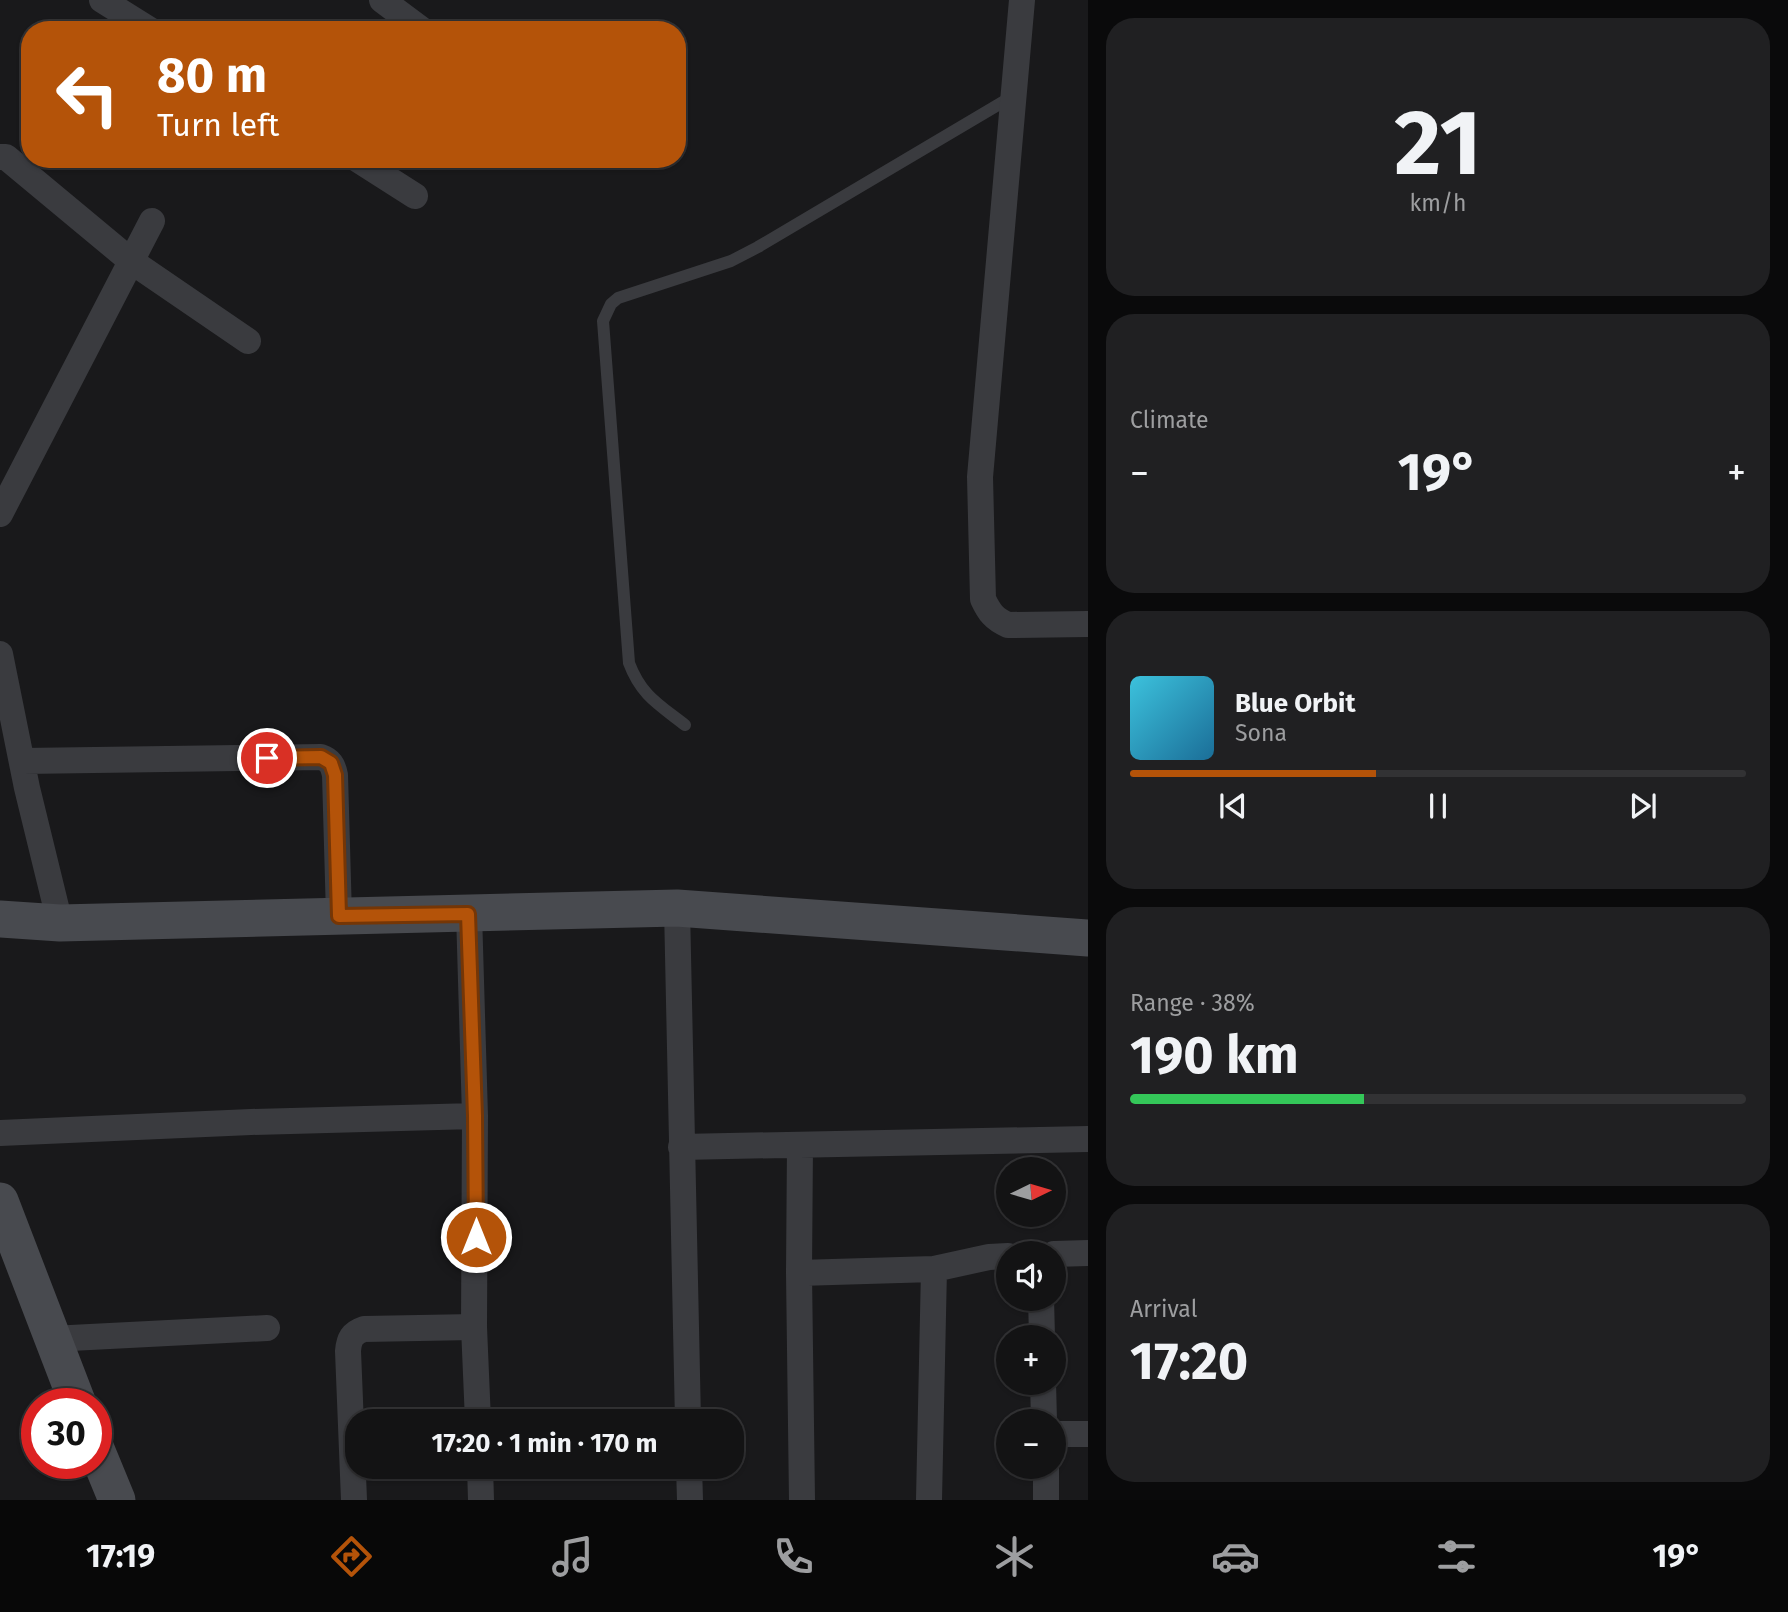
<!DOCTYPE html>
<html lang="en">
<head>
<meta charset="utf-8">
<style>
  body { margin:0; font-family:"Fira Sans",sans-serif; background:#202022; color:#f1f3f6; height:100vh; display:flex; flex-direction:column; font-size:26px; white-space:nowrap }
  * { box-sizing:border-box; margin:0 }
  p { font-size:23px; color:#9d9ea0 }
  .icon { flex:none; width:38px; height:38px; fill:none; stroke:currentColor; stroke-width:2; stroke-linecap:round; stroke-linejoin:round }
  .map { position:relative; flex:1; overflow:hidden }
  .side { display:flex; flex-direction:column; gap:18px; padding:18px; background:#0a0a0b; width:700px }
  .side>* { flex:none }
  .top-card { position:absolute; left:21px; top:21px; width:665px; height:147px; border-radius:28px; box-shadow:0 2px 5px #0004,0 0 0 2px #323234; background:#b45309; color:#fff; overflow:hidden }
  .needle { width:46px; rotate:85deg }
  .controls { position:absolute; left:996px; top:1157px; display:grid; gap:14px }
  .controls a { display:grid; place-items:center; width:70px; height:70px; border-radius:50%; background:#131314; box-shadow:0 2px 5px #0004,0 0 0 2px #323234; font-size:35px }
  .speed { position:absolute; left:21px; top:1388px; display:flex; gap:14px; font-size:35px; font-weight:700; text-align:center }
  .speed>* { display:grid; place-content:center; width:91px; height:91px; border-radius:50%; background:#131314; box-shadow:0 2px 5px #0004,0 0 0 2px #323234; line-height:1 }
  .speed .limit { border:10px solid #d22; background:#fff; color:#111 }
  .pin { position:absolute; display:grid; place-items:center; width:60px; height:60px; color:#fff; margin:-30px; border:4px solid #fff; border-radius:50%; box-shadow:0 2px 7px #0007 }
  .me { position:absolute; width:77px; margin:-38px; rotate:0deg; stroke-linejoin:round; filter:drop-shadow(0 0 5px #0008) }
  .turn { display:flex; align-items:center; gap:24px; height:147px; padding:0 21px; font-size:32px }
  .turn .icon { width:91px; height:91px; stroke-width:2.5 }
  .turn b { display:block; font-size:49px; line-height:60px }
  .big { font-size:52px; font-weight:700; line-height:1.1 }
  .side .card { flex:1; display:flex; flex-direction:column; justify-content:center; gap:10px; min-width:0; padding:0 24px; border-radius:28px; background:#202022 }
  .side .dial { align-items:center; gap:0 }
  .dial b { font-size:91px; line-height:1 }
  .song { display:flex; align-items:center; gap:21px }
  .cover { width:84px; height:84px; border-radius:10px; background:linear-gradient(135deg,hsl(190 70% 55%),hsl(200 70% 35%)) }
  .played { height:7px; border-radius:4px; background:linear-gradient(90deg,#b45309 40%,#323234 40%) }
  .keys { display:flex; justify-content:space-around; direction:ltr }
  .heat { display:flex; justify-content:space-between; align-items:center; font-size:38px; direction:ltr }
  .charge { height:10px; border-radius:5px; background:linear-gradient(90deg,#34c759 38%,#323234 0) }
  .trip { position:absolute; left:345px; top:1409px; width:399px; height:70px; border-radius:28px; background:#131314; box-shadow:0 2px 5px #0004,0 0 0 2px #323234; font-weight:700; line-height:70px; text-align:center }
  .tabs { display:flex; height:112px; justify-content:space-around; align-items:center; background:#080808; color:#9d9ea0 }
  .tabs .icon { width:49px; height:49px }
  .tabs .selected { color:#b45309 }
  .tabs b { font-size:32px; color:#f1f3f6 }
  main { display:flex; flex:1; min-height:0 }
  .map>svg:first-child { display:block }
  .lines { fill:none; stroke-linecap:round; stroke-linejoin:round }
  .lane { stroke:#3a3b3f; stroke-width:12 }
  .street { stroke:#3a3b3f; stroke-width:26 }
  .secondary { stroke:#484a4f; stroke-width:37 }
  .route-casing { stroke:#753606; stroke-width:18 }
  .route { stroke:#b45309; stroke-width:12 }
</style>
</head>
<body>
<main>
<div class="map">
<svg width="1088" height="1500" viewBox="0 0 1088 1500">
  <rect width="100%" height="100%" fill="#19191b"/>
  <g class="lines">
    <path class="lane" d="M 685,725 C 658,704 641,695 629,663 L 603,321 L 611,304 L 618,298 L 731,261 L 758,247 L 1013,96"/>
    <path class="street" d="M 102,0 L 150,30
      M 382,0 L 422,30
      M 1022,0 L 980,477 L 983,599 C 989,612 994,619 1008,625 L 1088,624
      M 0,157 L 6,157 L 131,261 L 248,341
      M 357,159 L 415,196
      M 0,514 L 152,221
      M 0,654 L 27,788 L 60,923
      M 23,761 L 321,757 C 330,760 333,765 335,775 L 339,916
      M 677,908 L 688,1421
      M 469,913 L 475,1116 L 474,1327 L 478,1421
      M 0,1133 L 251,1122 L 475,1116
      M 800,1145 L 799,1273 L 802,1500
      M 681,1147 L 1088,1139
      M 1054,1254 L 1088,1253
      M 799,1273 L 934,1269 L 989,1257 L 1008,1256
      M 1041,1298 L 1042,1337
      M 51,1339 L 267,1328
      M 1043,1382 L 1044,1421
      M 1054,1434 L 1088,1434
      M 480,1466 L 481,1500
      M 689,1466 L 690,1500
      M 1046,1466 L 1046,1500
      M 354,1500 L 348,1351 C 349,1339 352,1333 364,1329 L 474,1327
      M 929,1500 L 934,1269"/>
    <path class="secondary" d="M 0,919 L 60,923 L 677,908 L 1088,938
      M 0,1201 L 78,1404
      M 96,1449 L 117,1500"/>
  </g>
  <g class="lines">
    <g class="route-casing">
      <path id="route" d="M 267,758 L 321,757 L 331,763 L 335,775 L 339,916 L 468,914 L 475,1116 L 476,1237"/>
    </g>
    <use href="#route" class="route"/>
  </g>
</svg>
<div class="controls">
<a><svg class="needle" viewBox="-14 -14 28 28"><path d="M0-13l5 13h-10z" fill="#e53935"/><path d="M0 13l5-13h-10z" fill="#9d9ea0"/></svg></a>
<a><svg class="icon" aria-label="sound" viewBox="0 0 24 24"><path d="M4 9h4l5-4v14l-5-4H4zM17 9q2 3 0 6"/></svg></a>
<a>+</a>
<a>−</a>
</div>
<div class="speed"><div class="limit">30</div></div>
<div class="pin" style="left:267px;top:758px;background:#d93025"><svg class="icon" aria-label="arrive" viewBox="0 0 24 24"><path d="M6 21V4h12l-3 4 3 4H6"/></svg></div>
<svg class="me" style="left:476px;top:1237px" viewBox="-20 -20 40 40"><circle r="17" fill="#b45309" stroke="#fff" stroke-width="3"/><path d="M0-11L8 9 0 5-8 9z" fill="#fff"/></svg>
<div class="trip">17:20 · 1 min · 170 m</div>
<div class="top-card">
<div class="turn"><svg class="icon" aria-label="left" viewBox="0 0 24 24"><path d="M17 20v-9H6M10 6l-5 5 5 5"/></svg><div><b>80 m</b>Turn left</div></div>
</div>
</div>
<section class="side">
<div class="card dial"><b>21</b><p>km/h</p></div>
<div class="card"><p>Climate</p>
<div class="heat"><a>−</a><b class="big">19°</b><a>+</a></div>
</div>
<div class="card">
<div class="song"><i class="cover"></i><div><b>Blue Orbit</b><p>Sona</p></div></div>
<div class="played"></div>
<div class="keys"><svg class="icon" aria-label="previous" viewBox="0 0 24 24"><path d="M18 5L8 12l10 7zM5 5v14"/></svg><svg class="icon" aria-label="pause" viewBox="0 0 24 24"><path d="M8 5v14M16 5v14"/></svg><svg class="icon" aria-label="next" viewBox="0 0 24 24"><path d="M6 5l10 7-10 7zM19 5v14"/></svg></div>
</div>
<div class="card"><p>Range · 38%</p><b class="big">190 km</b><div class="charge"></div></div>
<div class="card"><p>Arrival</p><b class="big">17:20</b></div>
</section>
</main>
<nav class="tabs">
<b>17:19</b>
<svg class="icon selected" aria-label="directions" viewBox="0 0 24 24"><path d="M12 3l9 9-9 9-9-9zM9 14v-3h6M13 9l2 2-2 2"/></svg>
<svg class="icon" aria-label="music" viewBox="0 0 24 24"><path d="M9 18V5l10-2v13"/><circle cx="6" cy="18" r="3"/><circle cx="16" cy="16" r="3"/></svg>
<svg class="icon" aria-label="phone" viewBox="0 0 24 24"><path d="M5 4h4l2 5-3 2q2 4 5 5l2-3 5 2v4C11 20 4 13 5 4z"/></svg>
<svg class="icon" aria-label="climate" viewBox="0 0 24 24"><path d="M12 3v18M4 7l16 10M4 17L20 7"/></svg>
<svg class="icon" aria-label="car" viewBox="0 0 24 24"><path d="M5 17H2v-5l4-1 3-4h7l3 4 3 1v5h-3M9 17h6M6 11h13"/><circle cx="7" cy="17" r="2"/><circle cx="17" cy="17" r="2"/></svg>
<svg class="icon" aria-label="filters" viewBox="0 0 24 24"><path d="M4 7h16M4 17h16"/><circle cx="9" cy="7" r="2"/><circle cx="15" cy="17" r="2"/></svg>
<b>19°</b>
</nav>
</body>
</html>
